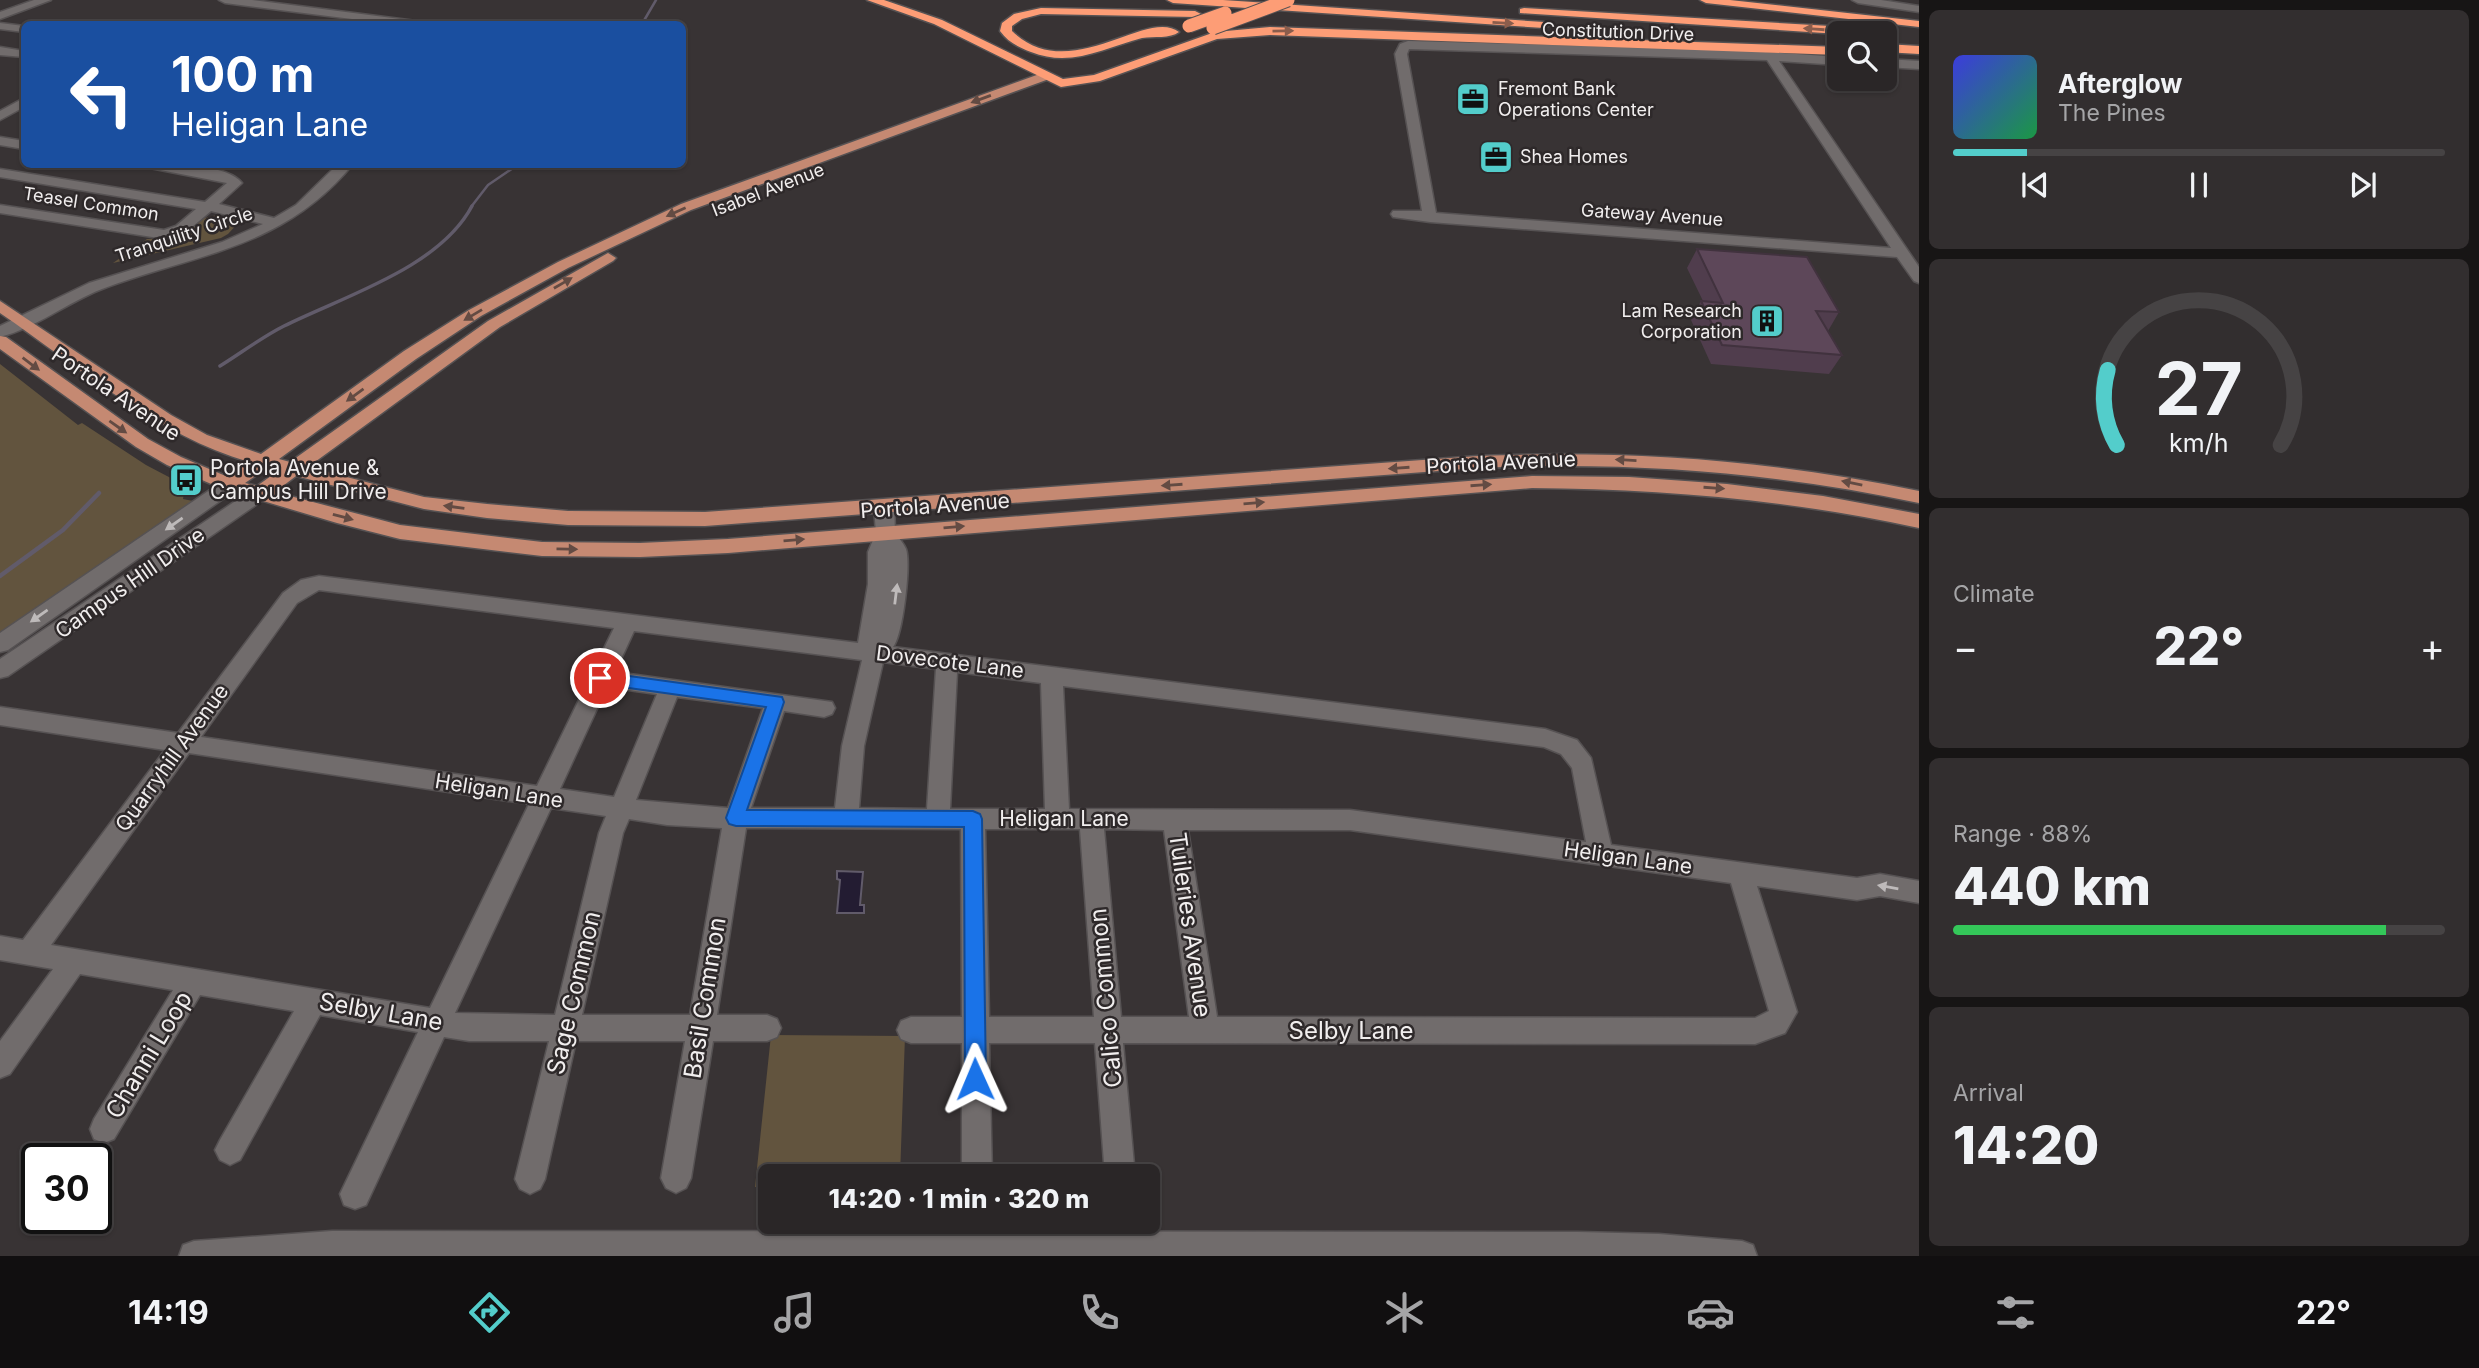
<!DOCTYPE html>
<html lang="en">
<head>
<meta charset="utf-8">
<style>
  body { margin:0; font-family:Inter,sans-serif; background:#322e2f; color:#f1f3f6; height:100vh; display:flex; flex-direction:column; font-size:26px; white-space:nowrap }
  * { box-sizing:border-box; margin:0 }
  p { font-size:23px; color:#a5a5a7 }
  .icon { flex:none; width:38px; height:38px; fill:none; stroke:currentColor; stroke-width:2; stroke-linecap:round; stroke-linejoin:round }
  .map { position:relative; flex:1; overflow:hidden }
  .details { display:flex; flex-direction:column; gap:10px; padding:10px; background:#171515; width:560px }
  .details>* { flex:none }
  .guide { position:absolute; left:21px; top:21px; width:665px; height:147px; border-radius:10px; box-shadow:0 2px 5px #0004,0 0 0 2px #464344; background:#1a4fa0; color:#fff; overflow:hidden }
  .fabs { position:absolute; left:1827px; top:21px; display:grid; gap:14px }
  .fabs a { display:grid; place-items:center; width:70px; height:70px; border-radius:10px; background:#2a2627; box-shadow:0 2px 5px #0004,0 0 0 2px #464344; font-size:35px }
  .speed { position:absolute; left:21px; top:1143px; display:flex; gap:14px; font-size:35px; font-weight:700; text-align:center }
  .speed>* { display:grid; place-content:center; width:91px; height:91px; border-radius:50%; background:#2a2627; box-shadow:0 2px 5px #0004,0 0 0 2px #464344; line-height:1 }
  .speed .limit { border:4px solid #111; border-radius:10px; background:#fff; color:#111 }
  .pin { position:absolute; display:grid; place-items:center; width:60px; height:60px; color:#fff; margin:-30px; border:4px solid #fff; border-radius:50%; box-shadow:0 2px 7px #0007 }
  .me { position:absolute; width:77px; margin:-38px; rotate:359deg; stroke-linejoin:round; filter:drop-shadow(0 0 5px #0008) }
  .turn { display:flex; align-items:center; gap:24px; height:147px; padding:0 35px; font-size:32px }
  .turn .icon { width:91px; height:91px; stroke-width:2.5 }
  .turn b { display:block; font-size:49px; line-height:60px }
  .big { font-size:52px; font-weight:800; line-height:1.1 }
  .details .card { flex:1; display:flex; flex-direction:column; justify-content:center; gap:10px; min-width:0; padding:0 24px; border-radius:10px; background:#322e2f }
  .details .dial { align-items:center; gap:0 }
  .dial svg { height:182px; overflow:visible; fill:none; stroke:#464344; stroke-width:7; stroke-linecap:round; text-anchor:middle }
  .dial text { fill:#f1f3f6; stroke:none }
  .song { display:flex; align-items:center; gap:21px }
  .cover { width:84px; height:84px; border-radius:10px; background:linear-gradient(135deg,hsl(240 70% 55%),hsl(140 70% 35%)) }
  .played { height:7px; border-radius:4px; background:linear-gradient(90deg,#53cdcb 15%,#464344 15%) }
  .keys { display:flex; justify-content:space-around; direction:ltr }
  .heat { display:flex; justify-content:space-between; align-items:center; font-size:38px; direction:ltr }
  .charge { height:10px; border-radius:5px; background:linear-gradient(90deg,#34c759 88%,#464344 0) }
  .trip { position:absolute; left:758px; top:1164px; width:402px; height:70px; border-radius:10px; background:#2a2627; box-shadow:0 2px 5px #0004,0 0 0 2px #464344; font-weight:800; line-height:70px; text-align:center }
  .tabs { display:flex; height:112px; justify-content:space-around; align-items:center; background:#110f10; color:#a5a5a7 }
  .tabs .icon { width:49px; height:49px }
  .tabs .current { color:#53cdcb }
  .tabs b { font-size:32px; color:#f1f3f6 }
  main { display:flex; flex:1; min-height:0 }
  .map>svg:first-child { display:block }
  .green { fill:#62543e }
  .water { fill:#231c32; stroke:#615b6a; stroke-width:2 }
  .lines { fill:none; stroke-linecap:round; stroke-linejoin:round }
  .stream-far2 { stroke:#615b6a; stroke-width:2.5 }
  .stream-far1 { stroke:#615b6a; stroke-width:3.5 }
  .stream { stroke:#615b6a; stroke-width:4.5 }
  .minor-casing { stroke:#565253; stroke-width:3 }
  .major-casing { stroke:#565253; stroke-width:3 }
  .highway-casing { stroke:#565253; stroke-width:3 }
  .minor { fill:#716c6c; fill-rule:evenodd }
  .major { fill:#c58972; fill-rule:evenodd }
  .highway { fill:#fd9d76; fill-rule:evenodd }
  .highway-bridge-casing { stroke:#565253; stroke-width:15; stroke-linecap:butt }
  .highway-bridge { stroke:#fd9d76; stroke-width:13 }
  .wall { fill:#503d4d }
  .building { fill:#5d4759; stroke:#41323e; stroke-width:2 }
  .oneway { fill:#8b5d4c }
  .oneway2 { fill:#634b43 }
  .oneway3 { fill:#bebaba }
  .route { fill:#1a73e8; stroke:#114b97; stroke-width:2 }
  .labels { text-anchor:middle; stroke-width:5; stroke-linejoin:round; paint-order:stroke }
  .far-street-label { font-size:18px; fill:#f1eeee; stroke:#2e292a }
  .far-poi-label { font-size:18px; fill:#f1eeee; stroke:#2e292a; text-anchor:start }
  .street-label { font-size:21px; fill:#f1eeee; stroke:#2e292a }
  .poi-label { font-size:21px; fill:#f1eeee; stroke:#2e292a; text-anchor:start }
  .near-street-label { font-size:24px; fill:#f1eeee; stroke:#2e292a }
</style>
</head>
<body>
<main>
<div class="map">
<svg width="1919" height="1256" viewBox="0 0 1919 1256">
  <rect width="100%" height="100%" fill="#383334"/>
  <path class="green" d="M 217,215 L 241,220 L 228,234 L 221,238 L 113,263 L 147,239 L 170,238 L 201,219 Z
    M 0,364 L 78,425 L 82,423 L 146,465 L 186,486 L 181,489 L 184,493 L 183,499 L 193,501 L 0,637 Z
    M 771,1035 L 905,1036 L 900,1176 L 770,1176 L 770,1187 L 755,1187 Z"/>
  <path class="water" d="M 837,871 L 863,872 L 860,905 L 864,905 L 864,913 L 837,913 L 840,880 L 837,879 Z"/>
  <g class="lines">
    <path class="stream-far2" d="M 642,24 L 656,0
      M 471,207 L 488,185 L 519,164"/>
    <path class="stream-far1" d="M 220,366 C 241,353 262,337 284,326 C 344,296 439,268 472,206"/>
    <path class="stream" d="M 0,576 L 63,530 L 99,493"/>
    <g class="minor-casing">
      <path id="minor" d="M 34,0 L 51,0 L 0,19 L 0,12 Z
        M 219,0 L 252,0 L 416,21 L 422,24 L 392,24 L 225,3 Z
        M 1852,0 L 1881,0 L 1919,6 L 1919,12 L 1858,3 Z
        M 0,23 L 24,26 L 24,32 L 0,29 Z
        M 1408,41 L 1737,50 L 1839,57 L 1839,65 L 1779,61 L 1919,267 L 1919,283 L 1914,281 L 1897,257 L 1430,222 L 1393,217 L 1391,214 L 1393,211 L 1422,211 L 1395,54 L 1400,44 ZM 1409,49 L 1767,60 L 1891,248 L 1436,213 L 1407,54 Z
        M 0,47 L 24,51 L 24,57 L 0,55 Z
        M 1885,59 L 1919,61 L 1919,69 L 1885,67 Z
        M 24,98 L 24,107 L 0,120 L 0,111 Z
        M 0,137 L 24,141 L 24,149 L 0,145 Z
        M 143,164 C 168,164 226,163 242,183 L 219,204 L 274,218 L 296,205 L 338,164 L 353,164 C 283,249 198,253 102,289 C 68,302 36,328 0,337 L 0,326 L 89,283 L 222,242 L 263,224 L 211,211 L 186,232 L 165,239 L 0,213 L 0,205 L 164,230 L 176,226 L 196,209 L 0,177 L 0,169 L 205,202 L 227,183 L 150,168 Z
        M 230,479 L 237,481 L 239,485 L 237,489 L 8,650 L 0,652 L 0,633 L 223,481 Z
        M 259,488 L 266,490 L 268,494 L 266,498 L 8,676 L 0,678 L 0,659 L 252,490 Z
        M 884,501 L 891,502 C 896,511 894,520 895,530 C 897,537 903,542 906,549 C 911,564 903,635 893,647 L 1545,729 L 1577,740 L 1591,758 L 1611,845 L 1857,878 L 1880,874 L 1919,881 L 1919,903 L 1880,896 L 1857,900 L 1757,886 L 1797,1012 L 1785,1033 L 1755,1044 L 1123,1043 L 1135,1176 L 1105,1176 L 1095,1043 L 989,1043 L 992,1176 L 962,1176 L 962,1043 L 911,1043 L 901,1039 L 897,1030 L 901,1021 L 911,1017 L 962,1017 L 961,829 L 746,828 L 717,1015 L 767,1015 L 777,1019 L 781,1028 L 777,1037 L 767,1041 L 713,1041 L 691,1178 L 686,1188 L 676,1193 L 666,1188 L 661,1178 L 685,1041 L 576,1041 L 545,1179 L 540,1189 L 530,1194 L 520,1189 L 515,1179 L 549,1041 L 469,1041 L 444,1037 L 366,1205 L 355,1209 L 344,1205 L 340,1194 L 418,1032 L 320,1015 L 240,1160 L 230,1165 L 220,1160 L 215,1150 L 220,1140 L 294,1011 L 200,995 L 114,1139 L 104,1143 L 94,1139 L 90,1129 L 94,1119 L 173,990 L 80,974 L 10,1074 L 0,1078 L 0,1041 L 53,969 L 0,960 L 0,936 L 23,940 L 165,750 L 0,725 L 0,707 L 178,733 L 283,593 L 301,580 L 319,576 L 858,643 L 868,584 L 868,552 L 876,533 L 874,507 L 877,502 ZM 319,590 L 614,628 L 537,786 L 201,737 L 297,603 ZM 634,631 L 862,660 L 842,746 L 835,808 L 751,808 L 784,711 L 824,717 L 832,714 L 835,708 L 832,702 L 615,672 ZM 883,662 L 936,669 L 927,809 L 859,808 L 864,746 ZM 957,672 L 1041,683 L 1045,809 L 950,809 ZM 1063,686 L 1544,747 L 1561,754 L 1572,768 L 1586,842 L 1350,810 L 1069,809 ZM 607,687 L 657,694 L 614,797 L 560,789 ZM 677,697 L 763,708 L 728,808 L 636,800 ZM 189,753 L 529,804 L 430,1008 L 51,945 ZM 551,808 L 606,816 L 599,833 L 555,1015 L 455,1013 ZM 629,819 L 667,825 L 722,828 L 690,1015 L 582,1015 L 623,833 ZM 985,829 L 1080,829 L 1094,1017 L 989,1017 ZM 1104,829 L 1164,830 L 1189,1017 L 1121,1017 ZM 1188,830 L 1350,830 L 1731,883 L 1769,1011 L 1755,1018 L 1217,1017 Z
        M 332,1231 L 1578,1232 L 1659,1234 L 1742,1241 L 1753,1245 L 1757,1256 L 179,1256 L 183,1245 L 194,1241 Z"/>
    </g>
    <g class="major-casing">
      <path id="major" d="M 1045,72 L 1049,73 L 1049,79 L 691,210 L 568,268 L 481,316 L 416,359 L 279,459 L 290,462 L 488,321 L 608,253 L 616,258 L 613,261 L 500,327 L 308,467 L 424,497 L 487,504 L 568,511 L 705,512 L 1478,456 C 1627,450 1773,460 1919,491 L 1919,503 C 1773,472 1627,461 1478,468 L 705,526 L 568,525 L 487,518 L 424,509 L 296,476 L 275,492 L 400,525 L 542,542 L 640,543 L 728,539 L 1532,476 L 1629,477 L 1727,484 L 1823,496 L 1919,514 L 1919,528 C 1791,500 1663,489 1532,488 L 728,553 L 640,557 L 542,556 L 400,539 L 337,523 L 223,489 L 167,465 L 136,447 L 0,349 L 0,336 L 6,337 L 148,439 L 181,457 L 228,477 L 249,462 C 159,436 77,366 0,313 L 0,301 L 171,415 L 207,435 L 261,454 L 404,351 L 469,310 L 558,262 L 681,204 ZM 267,468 L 278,471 L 257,486 L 245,483 Z"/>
    </g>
    <g class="highway-casing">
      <path id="highway" d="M 867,0 L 884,0 L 942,20 L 1063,79 L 1094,75 L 1215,32 L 1270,27 L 1839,47 L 1839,55 L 1270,35 L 1217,39 L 1100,81 L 1061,87 L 934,24 Z
        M 1167,0 L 1223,0 L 1544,22 L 1550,25 L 1544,28 L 1173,3 Z
        M 1700,0 L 1730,0 L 1919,21 L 1919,27 L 1706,3 Z
        M 1041,8 L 1195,11 L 1201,14 L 1195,17 L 1041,14 L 1022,19 L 1012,26 L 1012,31 C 1070,87 1146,7 1179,32 C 1170,39 1154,36 1142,38 C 1104,48 1071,68 1031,52 C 1018,47 1008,42 1000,31 L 1002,23 L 1014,14 Z
        M 1524,8 L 1882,29 L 1888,33 L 1885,36 L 1885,33 L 1839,34 L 1520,13 L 1520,9 Z
        M 1885,44 L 1919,46 L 1919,54 L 1885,52 Z"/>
    </g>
    <use href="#minor" class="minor"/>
    <use href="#major" class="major"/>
    <use href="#highway" class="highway"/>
    <g class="highway-bridge-casing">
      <path id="highway-bridge" d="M 1189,26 L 1225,13
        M 1213,28 L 1288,0"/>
    </g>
    <use href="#highway-bridge" class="highway-bridge"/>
  </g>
  <path class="wall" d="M 1697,249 L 1839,312 L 1828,331 L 1842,355 L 1829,374 L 1711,364 L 1691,320 L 1701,301 L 1703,301 L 1687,268 Z"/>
  <path class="building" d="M 1697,249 L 1807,257 L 1839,312 L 1816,311 L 1842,355 L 1722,345 L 1701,301 L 1723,303 Z"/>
  <defs><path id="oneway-solid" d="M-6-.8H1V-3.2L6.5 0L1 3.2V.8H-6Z" transform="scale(1.75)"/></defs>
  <g class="oneway">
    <use href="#oneway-solid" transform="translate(1503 23) rotate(3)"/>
    <use href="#oneway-solid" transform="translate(1814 29) rotate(-176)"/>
    <use href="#oneway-solid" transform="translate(1283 31) rotate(-1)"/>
  </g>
  <g class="oneway2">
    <use href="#oneway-solid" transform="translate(981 99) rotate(160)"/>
    <use href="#oneway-solid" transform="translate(676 212) rotate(156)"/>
    <use href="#oneway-solid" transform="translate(563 283) rotate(-30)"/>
    <use href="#oneway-solid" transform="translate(473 315) rotate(149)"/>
    <use href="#oneway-solid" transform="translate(31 364) rotate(37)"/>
    <use href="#oneway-solid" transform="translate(355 395) rotate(144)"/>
    <use href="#oneway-solid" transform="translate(118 427) rotate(35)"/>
    <use href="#oneway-solid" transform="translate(1626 460) rotate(-177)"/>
    <use href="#oneway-solid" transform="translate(1399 468) rotate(176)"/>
    <use href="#oneway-solid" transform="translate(1852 483) rotate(-169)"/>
    <use href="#oneway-solid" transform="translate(1172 485) rotate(176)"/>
    <use href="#oneway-solid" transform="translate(1481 485) rotate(-4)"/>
    <use href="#oneway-solid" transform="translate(1714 488) rotate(4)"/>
    <use href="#oneway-solid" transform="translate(1254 503) rotate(-5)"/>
    <use href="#oneway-solid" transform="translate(454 507) rotate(-172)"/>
    <use href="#oneway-solid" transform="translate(343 517) rotate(15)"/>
    <use href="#oneway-solid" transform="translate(954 527) rotate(-5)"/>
    <use href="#oneway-solid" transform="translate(794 540) rotate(-5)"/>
    <use href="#oneway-solid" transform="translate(567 549) rotate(1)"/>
  </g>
  <g class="oneway3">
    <use href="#oneway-solid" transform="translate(174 524) rotate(145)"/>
    <use href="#oneway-solid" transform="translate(896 594) rotate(-83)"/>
    <use href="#oneway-solid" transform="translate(39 616) rotate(145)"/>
    <use href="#oneway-solid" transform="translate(1888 887) rotate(-170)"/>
  </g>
  <path class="route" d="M 600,672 L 782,697 L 784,702 L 747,810 L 973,811 L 980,814 L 982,819 L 986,1079 L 983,1086 L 975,1089 L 968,1086 L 965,1079 L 964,827 L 736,826 L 729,824 L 726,818 L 766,707 L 600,684 L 592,678 Z"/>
  <defs>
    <g id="office-square" transform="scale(1.75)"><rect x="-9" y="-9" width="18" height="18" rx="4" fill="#53cdcb" stroke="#2e292a"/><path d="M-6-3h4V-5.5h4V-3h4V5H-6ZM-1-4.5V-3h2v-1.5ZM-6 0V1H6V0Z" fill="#111"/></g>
    <g id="building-square" transform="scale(1.75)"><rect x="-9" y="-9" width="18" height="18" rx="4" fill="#53cdcb" stroke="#2e292a"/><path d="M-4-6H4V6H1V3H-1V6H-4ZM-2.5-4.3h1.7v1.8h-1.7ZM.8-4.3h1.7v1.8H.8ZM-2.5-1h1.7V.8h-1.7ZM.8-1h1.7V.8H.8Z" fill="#111"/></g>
    <g id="bus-square" transform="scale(1.75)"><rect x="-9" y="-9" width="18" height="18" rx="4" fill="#53cdcb" stroke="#2e292a"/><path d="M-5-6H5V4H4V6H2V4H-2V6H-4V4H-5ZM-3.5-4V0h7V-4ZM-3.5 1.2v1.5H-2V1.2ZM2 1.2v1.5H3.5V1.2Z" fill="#111"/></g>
  </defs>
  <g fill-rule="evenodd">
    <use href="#office-square" x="1473" y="99"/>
    <use href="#office-square" x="1496" y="157"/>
    <use href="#building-square" x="1767" y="321"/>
    <use href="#bus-square" x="186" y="480"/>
  </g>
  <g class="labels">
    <g class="far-street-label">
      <text transform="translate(1618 32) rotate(2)" y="6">Constitution Drive</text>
      <text transform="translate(768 190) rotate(-21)" y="6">Isabel Avenue</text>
      <text transform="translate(91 204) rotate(9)" y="6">Teasel Common</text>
      <text transform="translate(1652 215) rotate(4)" y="6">Gateway Avenue</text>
      <text transform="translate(184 235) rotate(-18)" y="6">Tranquility Circle</text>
    </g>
    <g class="far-poi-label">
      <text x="1498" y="95">Fremont Bank<tspan x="1498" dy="21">Operations Center</tspan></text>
      <text x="1520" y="163">Shea Homes</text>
      <text x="1742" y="317" text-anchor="end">Lam Research<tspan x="1742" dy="21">Corporation</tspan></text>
    </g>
    <g class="street-label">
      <text transform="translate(116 394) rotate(34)" y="7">Portola Avenue</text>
      <text transform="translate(1501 463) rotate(-3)" y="7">Portola Avenue</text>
      <text transform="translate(935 506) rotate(-4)" y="7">Portola Avenue</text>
      <text transform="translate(130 583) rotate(-35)" y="7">Campus Hill Drive</text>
      <text transform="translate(950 662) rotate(7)" y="7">Dovecote Lane</text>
      <text transform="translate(172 758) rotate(-54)" y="7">Quarryhill Avenue</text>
      <text transform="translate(499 791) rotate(9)" y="7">Heligan Lane</text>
      <text x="1064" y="826">Heligan Lane</text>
      <text transform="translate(1628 858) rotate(8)" y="7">Heligan Lane</text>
    </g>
    <g class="poi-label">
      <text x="210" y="475">Portola Avenue &amp;<tspan x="210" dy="24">Campus Hill Drive</tspan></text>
    </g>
    <g class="near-street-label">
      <text transform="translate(1190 925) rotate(82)" y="8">Tuileries Avenue</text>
      <text transform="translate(574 993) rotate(-77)" y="8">Sage Common</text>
      <text transform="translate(705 998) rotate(-81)" y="8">Basil Common</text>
      <text transform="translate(1106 998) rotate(-95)" y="8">Calico Common</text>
      <text transform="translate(381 1012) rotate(10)" y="8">Selby Lane</text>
      <text x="1351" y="1039">Selby Lane</text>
      <text transform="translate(149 1055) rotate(-59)" y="8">Channi Loop</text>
    </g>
  </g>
</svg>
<div class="fabs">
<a><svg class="icon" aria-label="search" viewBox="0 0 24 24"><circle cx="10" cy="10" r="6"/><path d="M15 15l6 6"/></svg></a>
</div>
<div class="speed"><div class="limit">30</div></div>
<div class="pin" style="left:600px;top:678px;background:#d93025"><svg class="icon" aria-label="arrive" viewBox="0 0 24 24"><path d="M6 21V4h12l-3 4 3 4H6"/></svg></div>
<svg class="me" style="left:975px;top:1079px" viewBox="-20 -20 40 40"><path d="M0-17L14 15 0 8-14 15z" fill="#1a73e8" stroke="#fff" stroke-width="4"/></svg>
<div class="trip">14:20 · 1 min · 320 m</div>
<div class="guide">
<div class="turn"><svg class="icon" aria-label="left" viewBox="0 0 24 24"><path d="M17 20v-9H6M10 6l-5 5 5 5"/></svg><div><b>100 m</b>Heligan Lane</div></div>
</div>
</div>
<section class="details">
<div class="card">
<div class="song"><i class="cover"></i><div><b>Afterglow</b><p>The Pines</p></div></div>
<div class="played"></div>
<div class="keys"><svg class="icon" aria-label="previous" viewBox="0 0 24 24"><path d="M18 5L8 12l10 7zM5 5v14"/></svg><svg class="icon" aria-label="pause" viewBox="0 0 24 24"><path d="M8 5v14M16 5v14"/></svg><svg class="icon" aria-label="next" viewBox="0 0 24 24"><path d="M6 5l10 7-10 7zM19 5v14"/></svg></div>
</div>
<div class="card dial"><svg viewBox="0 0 100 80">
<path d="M14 69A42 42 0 1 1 86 69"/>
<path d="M14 69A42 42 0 0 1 10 36" stroke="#53cdcb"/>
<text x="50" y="56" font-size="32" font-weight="700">27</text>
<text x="50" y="72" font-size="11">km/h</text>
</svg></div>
<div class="card"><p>Climate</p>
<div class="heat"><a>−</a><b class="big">22°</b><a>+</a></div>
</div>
<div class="card"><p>Range · 88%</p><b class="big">440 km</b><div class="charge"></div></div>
<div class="card"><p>Arrival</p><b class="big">14:20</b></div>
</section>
</main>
<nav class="tabs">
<b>14:19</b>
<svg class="icon current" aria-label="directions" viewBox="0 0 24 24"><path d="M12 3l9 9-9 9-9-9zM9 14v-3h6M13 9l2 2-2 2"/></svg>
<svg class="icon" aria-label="music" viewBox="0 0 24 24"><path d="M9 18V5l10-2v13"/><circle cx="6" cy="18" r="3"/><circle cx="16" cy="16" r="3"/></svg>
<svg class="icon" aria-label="phone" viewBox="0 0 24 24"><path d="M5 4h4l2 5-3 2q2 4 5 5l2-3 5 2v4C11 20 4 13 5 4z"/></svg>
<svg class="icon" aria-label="climate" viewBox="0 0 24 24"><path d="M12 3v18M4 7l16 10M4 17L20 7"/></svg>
<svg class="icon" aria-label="car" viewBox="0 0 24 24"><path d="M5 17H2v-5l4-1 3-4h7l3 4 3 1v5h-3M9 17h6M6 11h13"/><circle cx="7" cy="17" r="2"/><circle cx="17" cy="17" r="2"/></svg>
<svg class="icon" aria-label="filters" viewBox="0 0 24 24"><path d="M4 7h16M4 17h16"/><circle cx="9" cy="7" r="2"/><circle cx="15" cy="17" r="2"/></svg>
<b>22°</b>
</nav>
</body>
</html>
